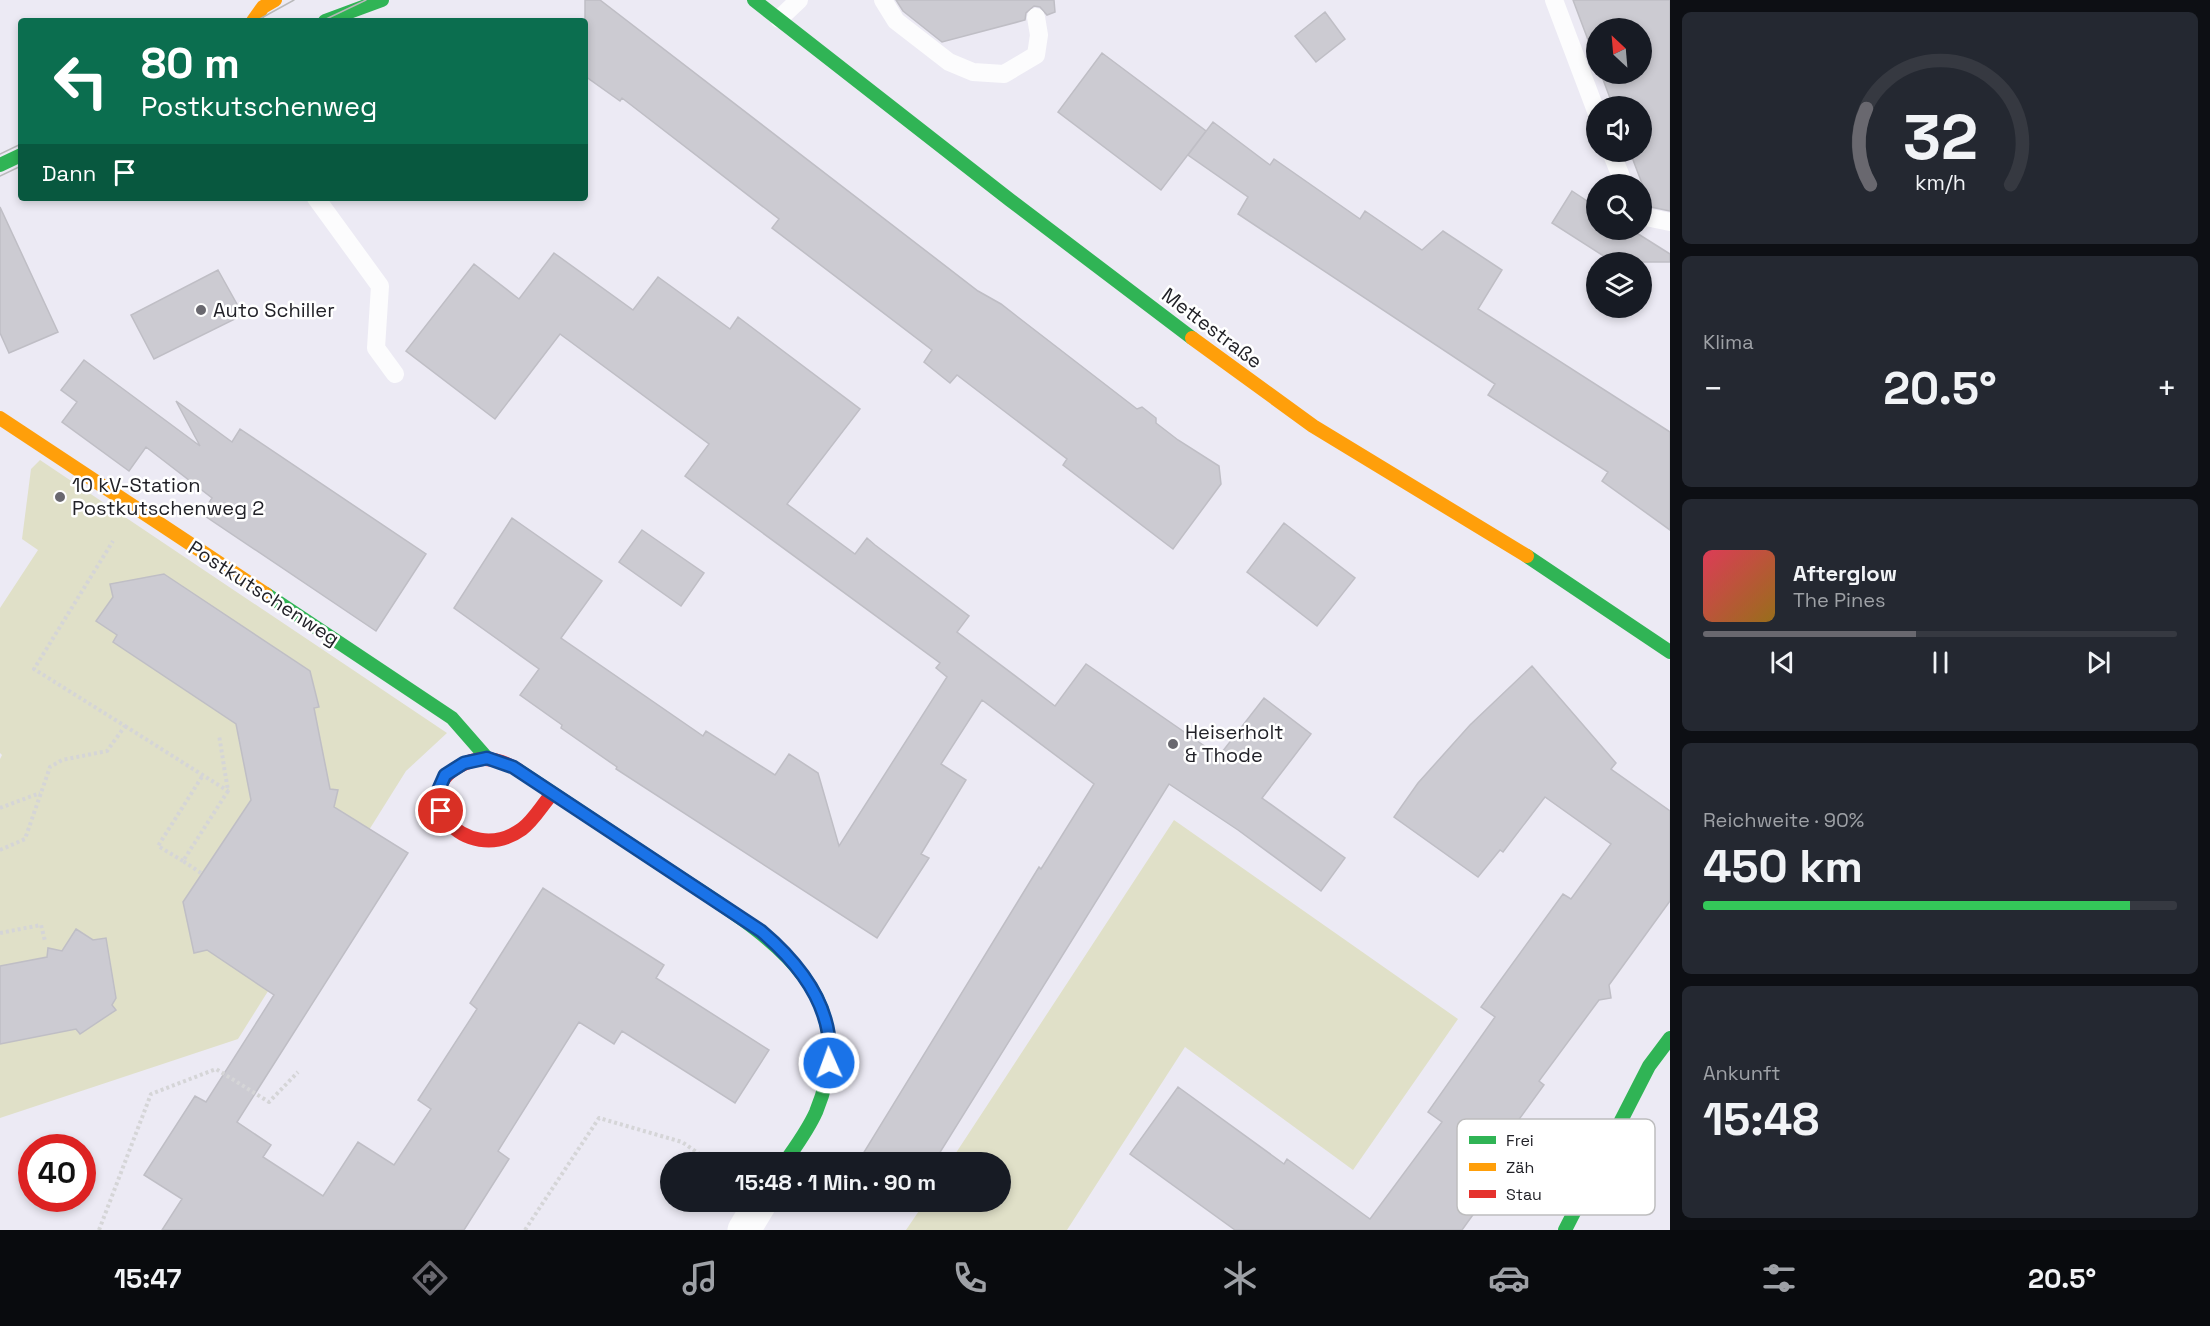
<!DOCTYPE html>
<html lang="de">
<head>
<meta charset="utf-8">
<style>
  body { margin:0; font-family:"Space Grotesk",sans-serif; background:#242831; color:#f1f3f6; height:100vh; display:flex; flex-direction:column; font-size:22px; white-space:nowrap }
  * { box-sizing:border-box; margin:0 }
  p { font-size:20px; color:#9ea1a6 }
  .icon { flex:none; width:33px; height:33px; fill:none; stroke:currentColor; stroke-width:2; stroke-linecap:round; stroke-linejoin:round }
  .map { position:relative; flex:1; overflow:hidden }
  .panel { display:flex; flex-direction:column; gap:12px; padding:12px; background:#0d0f14; width:540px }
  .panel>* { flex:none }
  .guide { position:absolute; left:18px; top:18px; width:570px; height:183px; border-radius:6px; box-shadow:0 3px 9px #0003; background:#0b6e4f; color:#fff; overflow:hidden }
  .needle { width:39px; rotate:334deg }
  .controls { position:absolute; left:1586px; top:18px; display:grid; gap:12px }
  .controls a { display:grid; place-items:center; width:66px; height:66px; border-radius:50%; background:#171b24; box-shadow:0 3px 9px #0003; font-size:30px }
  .speed { position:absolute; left:18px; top:1134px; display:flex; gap:12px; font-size:30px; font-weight:700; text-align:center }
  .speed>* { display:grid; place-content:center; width:78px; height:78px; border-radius:50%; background:#171b24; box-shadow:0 3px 9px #0003; line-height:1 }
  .speed .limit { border:9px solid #d22; background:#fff; color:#111 }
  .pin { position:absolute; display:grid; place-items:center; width:51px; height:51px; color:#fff; margin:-26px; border:3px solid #fff; border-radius:50%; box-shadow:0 2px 6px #0007 }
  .me { position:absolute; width:66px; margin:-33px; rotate:358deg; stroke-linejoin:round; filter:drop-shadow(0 0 4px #0008) }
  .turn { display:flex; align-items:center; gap:21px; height:126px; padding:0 24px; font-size:27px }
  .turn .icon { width:78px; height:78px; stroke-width:2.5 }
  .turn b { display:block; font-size:42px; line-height:51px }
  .then { display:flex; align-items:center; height:57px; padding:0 24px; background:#0003; gap:12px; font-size:22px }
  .big { font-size:45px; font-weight:800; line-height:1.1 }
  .panel .tile { flex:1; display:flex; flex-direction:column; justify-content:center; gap:9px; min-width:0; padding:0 21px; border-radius:9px; background:#242831 }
  .panel .dial { align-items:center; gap:0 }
  .dial svg { height:156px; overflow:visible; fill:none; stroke:#363941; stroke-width:7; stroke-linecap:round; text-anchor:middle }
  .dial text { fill:#f1f3f6; stroke:none }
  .song { display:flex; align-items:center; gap:18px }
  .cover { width:72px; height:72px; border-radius:9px; background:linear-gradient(135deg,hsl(350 70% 55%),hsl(40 70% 35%)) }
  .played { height:6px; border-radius:3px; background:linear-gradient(90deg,#69686f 45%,#363941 45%) }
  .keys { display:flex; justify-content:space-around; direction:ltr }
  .heat { display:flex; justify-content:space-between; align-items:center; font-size:33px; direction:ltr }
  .charge { height:9px; border-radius:4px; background:linear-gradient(90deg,#34c759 90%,#363941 0) }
  .trip { position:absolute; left:660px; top:1152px; width:351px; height:60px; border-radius:30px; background:#171b24; box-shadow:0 3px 9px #0003; font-weight:800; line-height:60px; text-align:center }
  .tab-bar { display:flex; height:96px; justify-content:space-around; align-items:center; background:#090b0e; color:#9ea1a6 }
  .tab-bar .icon { width:42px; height:42px }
  .tab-bar .current { color:#69686f }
  .tab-bar b { font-size:27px; color:#f1f3f6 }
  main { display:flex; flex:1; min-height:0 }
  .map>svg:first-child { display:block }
  .green { fill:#e0e0c8 }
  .building { fill:#cccbd2; stroke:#bfbec5; stroke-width:1.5 }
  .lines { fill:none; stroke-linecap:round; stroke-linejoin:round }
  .path { stroke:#d5d5d7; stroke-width:4; stroke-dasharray:3 3; stroke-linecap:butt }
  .lane { stroke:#fcfcfd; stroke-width:18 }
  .street { stroke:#fcfcfd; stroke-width:33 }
  .fast { stroke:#30b455; stroke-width:14 }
  .slow { stroke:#ff9f0a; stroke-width:14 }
  .jam { stroke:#e5322d; stroke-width:14 }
  .tram { stroke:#b9b9ba; stroke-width:1.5 }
  .route-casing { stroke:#114b97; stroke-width:15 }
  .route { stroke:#1a73e8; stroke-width:10 }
  .poi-dot { fill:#69686f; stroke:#fff; stroke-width:2 }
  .labels { text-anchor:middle; stroke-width:5; stroke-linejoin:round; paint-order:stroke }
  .poi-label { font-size:20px; fill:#222228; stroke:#fff; text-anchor:start }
  .street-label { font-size:20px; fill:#222228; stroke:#fff }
  .key { fill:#fff; stroke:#bdbdbe; stroke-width:1.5 }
  .key-label { font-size:16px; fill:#222228 }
</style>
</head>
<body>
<main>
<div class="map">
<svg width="1670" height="1230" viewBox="0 0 1670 1230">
  <rect width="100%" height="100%" fill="#eceaf4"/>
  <path class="green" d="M 40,460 L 447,733 L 406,771 L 238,1039 L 0,1118 L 0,759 L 2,755 L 0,753 L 0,608 L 38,550 L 22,539 L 31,469 Z
    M 1174,820 L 1458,1019 L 1353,1170 L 1185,1047 L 1067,1230 L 906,1230 L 925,1202 L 1000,1202 L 1000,1162 L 950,1162 Z"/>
  <path class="building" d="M 585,0 L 600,0 L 978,291 L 1001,304 L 1137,409 L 1142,407 L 1156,418 L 1156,423 L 1178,440 L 1219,466 L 1221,484 L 1173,549 L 1063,465 L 1067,459 L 957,375 L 950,383 L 924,362 L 932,350 L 772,228 L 779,219 L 622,98 L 620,101 L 585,76 Z
    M 896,0 L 1054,0 L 1055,12 L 1047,15 L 1040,7 L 1034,6 L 1026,13 L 1025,20 L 942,42 L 903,11 Z
    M 1573,0 L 1670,0 L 1670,211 L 1651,207 L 1630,152 L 1641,152 L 1641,106 L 1613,106 L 1601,74 L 1641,74 L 1641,28 L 1596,28 L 1596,61 Z
    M 1325,12 L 1345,39 L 1316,62 L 1295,36 Z
    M 1102,53 L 1206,131 L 1161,190 L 1058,112 Z
    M 1213,122 L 1270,165 L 1274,159 L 1360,219 L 1365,211 L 1422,250 L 1443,231 L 1502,270 L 1478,309 L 1670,432 L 1670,530 L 1602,481 L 1608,472 L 1488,395 L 1495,384 L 1238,214 L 1248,197 L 1188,155 Z
    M 1572,191 L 1596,207 L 1596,230 L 1632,230 L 1670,254 L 1670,262 L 1613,262 L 1552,223 Z
    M 0,207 L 58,332 L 9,353 L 0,333 Z
    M 554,253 L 633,310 L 658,277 L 730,329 L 738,317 L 860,409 L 787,504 L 855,554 L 867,538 L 875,545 L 969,616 L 957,632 L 1055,706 L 1086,664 L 1219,756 L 1264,698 L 1311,734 L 1262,798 L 1345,858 L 1321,891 L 1238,830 L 1169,784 L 934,1162 L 858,1162 L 1039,867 L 1041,869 L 1094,784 L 982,700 L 941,764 L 966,780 L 921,854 L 929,858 L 877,938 L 616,769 L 617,767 L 561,728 L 562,725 L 520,695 L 539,669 L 454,608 L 512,518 L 602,581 L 561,638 L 703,736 L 706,731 L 775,775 L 789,754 L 818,773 L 839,846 L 947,677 L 936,668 L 940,663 L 685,476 L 709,444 L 560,334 L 495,419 L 406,351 L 474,264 L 519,299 Z
    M 218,270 L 243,315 L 154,359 L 131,315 Z
    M 84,360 L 200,446 L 176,401 L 232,442 L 240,429 L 426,554 L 376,631 L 202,514 L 212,498 L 146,447 L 129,471 L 62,422 L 77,402 L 61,390 Z
    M 1284,523 L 1355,578 L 1317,626 L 1247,572 Z
    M 642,530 L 704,573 L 681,606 L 619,562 Z
    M 164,574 L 310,671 L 319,707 L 314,708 L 330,789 L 338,790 L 334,807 L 408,853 L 237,1122 L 271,1145 L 263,1157 L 323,1196 L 358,1142 L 394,1165 L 431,1109 L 418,1100 L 477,1009 L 470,1003 L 543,888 L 664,965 L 656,978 L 769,1050 L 735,1103 L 622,1031 L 614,1044 L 579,1022 L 498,1151 L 509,1159 L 464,1230 L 162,1230 L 182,1199 L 144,1175 L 195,1096 L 206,1102 L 274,995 L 207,950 L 194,953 L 183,902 L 251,800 L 236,724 L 113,642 L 117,635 L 96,621 L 113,597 L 110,584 Z
    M 1532,666 L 1616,763 L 1611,769 L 1670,811 L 1670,901 L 1609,985 L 1611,998 L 1599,1000 L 1539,1081 L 1544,1085 L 1491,1158 L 1506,1169 L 1462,1230 L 1235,1230 L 1130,1154 L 1178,1087 L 1284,1164 L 1287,1159 L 1370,1219 L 1442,1122 L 1428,1112 L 1495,1017 L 1481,1007 L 1563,894 L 1571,899 L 1611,844 L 1545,797 L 1503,852 L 1500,850 L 1478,877 L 1394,817 L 1418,783 L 1470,725 Z
    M 76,929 L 93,940 L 106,938 L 116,998 L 112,1005 L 116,1010 L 80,1034 L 76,1029 L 0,1044 L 0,966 L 47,957 L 48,948 L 62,951 Z"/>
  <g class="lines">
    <path class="path" d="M 125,726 L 228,791
      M 0,808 L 40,793
      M 0,850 L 25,839 L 50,767 L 62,760 L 107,751 L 125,726 L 34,669 L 113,541
      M 183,861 L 158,846 L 203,775
      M 201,873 L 183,861 L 228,791 L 219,735
      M 0,933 L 41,925 L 45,941
      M 99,1230 L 151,1094 L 216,1069 L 269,1102 L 298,1072
      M 525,1230 L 599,1118 L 682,1142 L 711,1162"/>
    <path class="lane" d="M 883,0 L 896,21 L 949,62 L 973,72 L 1004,74 L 1036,55 L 1039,35 L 1036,17
      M 1554,0 L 1596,111
      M 779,19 L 799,0
      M 1611,152 L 1624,184
      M 316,198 L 380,286 L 376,348 L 395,374
      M 1641,216 L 1670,222"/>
    <path class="street" d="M 744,1230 L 761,1202"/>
    <path class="fast" d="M 754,0 L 1010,200 L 1192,338
      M 325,21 L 382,0
      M 0,165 L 21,155
      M 1527,556 L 1670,652
      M 266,594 L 452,718 L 487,758
      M 518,770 C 573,806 627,842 681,878 C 767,935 866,991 816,1112 C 808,1130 796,1146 785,1162
      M 1565,1230 L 1649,1066 L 1670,1038"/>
    <path class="slow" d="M 253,21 L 263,7 L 275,0
      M 1192,338 L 1313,426 L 1527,556
      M 0,418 L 266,594"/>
    <path class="jam" d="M 518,770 C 502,760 484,755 466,763 C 400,790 465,870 522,829 C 534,820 542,805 552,794"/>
    <path class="tram" d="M 256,21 L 294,0
      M 322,21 L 366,0
      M 0,154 L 21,144
      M 0,176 L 21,166"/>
  </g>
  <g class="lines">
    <g class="route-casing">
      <path id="route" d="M 441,811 L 438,791 L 445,775 L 464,763 L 487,758 L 513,767 L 761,931 C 800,964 835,1008 829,1063"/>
    </g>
    <use href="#route" class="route"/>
  </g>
  <g class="poi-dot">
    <circle cx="201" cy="310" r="6"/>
    <circle cx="60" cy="497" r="6"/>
    <circle cx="1173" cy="744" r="6"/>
  </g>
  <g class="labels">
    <g class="poi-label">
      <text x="213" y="317">Auto Schiller</text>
      <text x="72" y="492">10 kV-Station<tspan x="72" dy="23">Postkutschenweg 2</tspan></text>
      <text x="1185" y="739">Heiserholt<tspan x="1185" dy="23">&amp; Thode</tspan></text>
    </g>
    <g class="street-label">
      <text transform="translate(1212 328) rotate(37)" y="7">Mettestraße</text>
      <text transform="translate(264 593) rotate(33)" y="7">Postkutschenweg</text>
    </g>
  </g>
  <rect x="1457" y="1119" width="198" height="96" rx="9" class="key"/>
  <rect x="1469" y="1136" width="27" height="8" fill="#30b455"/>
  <rect x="1469" y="1163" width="27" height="8" fill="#ff9f0a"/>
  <rect x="1469" y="1190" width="27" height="8" fill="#e5322d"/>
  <g class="key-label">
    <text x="1506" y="1146">Frei</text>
    <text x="1506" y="1173">Zäh</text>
    <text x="1506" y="1200">Stau</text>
  </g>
</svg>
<div class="controls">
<a><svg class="needle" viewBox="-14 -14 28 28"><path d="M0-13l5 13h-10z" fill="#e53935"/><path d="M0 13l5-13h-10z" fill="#9ea1a6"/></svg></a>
<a><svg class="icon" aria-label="sound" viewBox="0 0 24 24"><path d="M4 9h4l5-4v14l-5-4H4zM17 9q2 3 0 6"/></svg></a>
<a><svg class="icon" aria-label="search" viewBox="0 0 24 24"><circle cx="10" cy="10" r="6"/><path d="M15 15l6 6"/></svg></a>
<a><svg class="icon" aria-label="layers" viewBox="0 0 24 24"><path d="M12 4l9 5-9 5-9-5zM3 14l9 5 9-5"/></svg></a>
</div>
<div class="speed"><div class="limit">40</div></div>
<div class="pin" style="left:441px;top:811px;background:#d93025"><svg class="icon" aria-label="arrive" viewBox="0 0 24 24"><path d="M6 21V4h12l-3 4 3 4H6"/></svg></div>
<svg class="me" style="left:829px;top:1063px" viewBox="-20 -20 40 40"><circle r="17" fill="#1a73e8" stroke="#fff" stroke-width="3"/><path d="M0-11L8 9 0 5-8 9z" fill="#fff"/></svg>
<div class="trip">15:48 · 1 Min. · 90 m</div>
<div class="guide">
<div class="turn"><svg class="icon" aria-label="left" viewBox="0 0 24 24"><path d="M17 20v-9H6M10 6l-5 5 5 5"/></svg><div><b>80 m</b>Postkutschenweg</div></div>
<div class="then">Dann<svg class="icon" aria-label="arrive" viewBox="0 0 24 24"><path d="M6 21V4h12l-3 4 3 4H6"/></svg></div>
</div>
</div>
<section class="panel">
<div class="tile dial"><svg viewBox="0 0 100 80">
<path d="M14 69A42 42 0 1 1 86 69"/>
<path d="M14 69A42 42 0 0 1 12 30" stroke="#69686f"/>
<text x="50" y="56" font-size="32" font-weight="700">32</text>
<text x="50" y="72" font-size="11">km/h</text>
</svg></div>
<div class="tile"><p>Klima</p>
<div class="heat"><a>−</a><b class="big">20.5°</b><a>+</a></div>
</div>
<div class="tile">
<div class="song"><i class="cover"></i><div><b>Afterglow</b><p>The Pines</p></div></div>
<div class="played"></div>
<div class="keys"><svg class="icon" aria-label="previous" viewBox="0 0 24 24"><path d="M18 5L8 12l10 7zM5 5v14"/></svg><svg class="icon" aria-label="pause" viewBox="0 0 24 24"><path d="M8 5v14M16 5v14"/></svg><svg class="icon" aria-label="next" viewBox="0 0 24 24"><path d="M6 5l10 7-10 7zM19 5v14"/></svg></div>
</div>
<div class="tile"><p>Reichweite · 90%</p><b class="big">450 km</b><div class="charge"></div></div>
<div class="tile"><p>Ankunft</p><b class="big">15:48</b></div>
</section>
</main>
<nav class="tab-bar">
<b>15:47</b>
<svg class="icon current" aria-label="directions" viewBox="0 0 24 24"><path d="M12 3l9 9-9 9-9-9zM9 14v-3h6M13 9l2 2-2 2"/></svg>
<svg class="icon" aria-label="music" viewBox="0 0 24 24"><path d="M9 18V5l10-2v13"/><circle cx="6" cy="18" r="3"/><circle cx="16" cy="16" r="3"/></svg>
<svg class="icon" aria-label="phone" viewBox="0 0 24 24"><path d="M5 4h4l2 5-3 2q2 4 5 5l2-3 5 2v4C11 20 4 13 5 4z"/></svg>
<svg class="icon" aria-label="climate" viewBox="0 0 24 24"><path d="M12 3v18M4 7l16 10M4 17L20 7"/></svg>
<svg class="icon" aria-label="car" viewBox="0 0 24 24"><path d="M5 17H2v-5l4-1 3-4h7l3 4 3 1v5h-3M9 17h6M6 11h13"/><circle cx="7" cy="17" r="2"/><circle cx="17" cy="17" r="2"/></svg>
<svg class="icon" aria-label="filters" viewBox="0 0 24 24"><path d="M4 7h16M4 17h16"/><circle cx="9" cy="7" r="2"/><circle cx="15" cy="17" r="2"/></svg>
<b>20.5°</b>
</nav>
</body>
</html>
